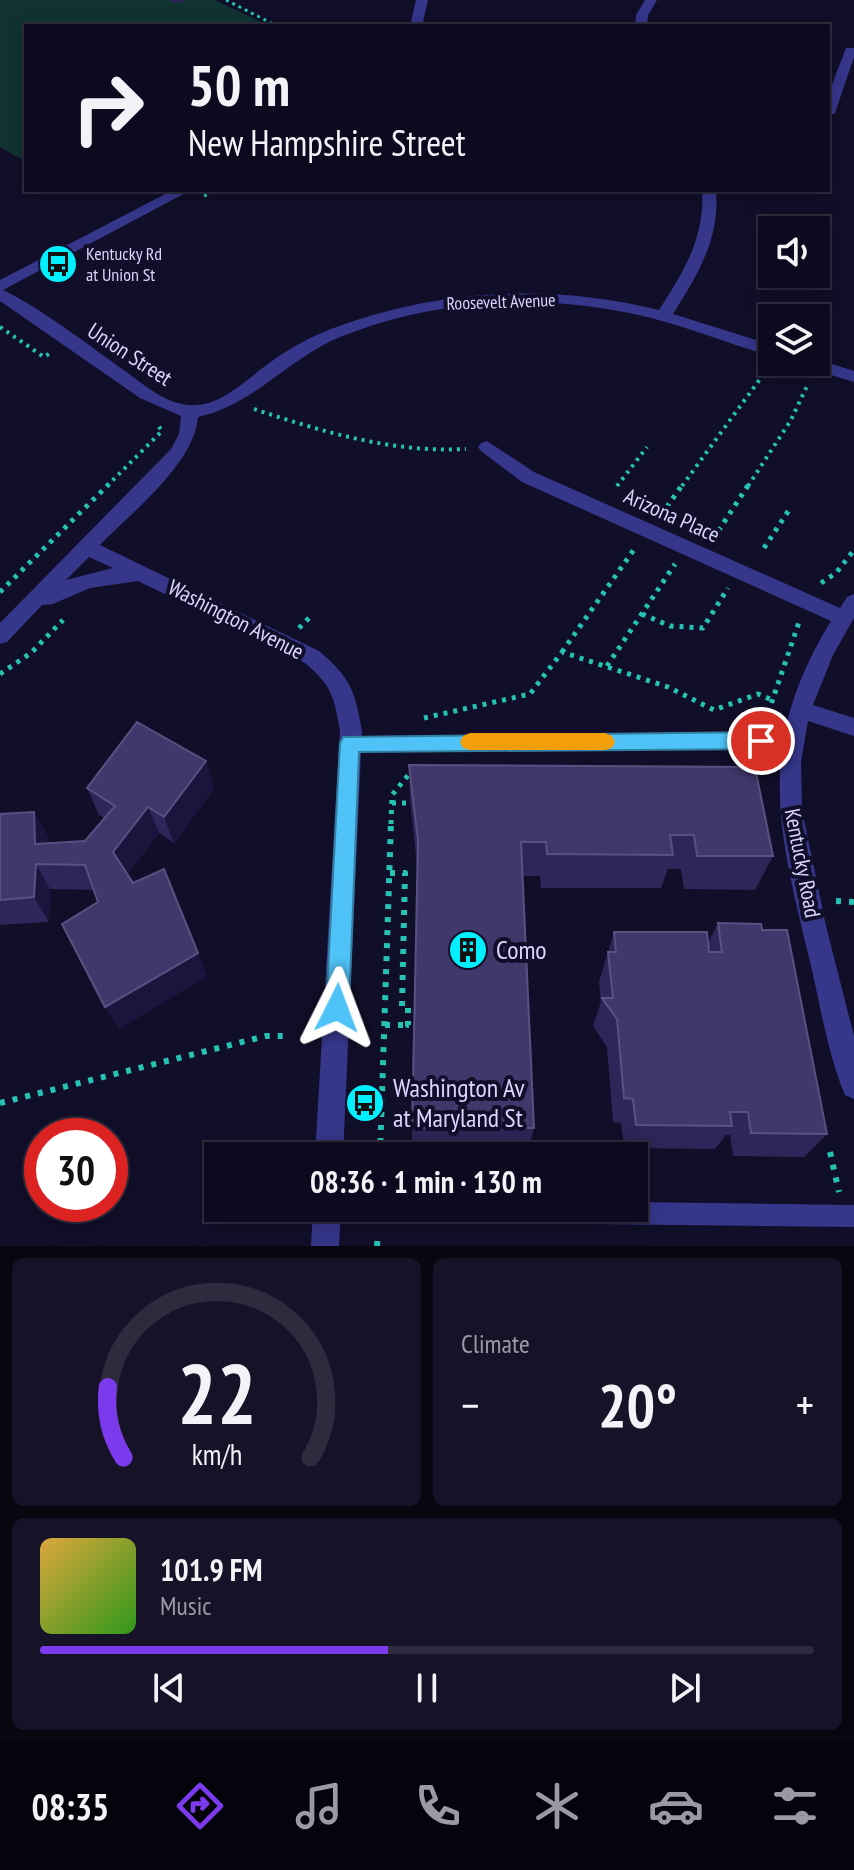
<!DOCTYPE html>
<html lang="en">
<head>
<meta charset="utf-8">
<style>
  body { margin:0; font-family:"PT Sans Narrow",sans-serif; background:#161328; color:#f1f3f6; height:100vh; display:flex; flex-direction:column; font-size:30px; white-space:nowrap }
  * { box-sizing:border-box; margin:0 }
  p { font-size:26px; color:#9a9aa4 }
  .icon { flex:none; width:44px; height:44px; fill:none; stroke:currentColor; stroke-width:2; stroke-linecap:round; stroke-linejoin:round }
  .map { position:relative; height:1246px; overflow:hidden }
  .panel { display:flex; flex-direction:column; gap:12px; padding:12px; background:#070611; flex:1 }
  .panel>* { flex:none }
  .guide { position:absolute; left:24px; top:24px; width:806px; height:168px; border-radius:0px; box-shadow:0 4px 20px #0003,0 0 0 2px #2d2b3d; background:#0d0a1f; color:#f1f3f6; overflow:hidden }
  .buttons { position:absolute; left:758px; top:216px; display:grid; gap:16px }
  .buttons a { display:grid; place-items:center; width:72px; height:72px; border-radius:0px; background:#0d0a1f; box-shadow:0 4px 20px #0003,0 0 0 2px #2d2b3d; font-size:40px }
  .speed { position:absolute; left:24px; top:1118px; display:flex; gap:16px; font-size:40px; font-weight:700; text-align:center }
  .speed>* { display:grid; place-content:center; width:104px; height:104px; border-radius:50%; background:#0d0a1f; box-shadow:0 4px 20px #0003,0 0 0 2px #2d2b3d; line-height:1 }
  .speed .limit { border:12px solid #d22; background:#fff; color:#111 }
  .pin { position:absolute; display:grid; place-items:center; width:68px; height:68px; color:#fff; margin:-34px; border:4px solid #fff; border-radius:50%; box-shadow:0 2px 8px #0007 }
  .me { position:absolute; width:88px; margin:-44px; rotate:3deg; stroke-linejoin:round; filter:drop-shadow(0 0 6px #0008) }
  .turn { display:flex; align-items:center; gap:28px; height:168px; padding:0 32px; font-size:36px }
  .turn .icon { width:104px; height:104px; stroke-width:2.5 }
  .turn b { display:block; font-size:56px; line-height:68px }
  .big { font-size:60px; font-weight:800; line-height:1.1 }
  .panel .card { flex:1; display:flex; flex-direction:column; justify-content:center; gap:12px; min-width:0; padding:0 28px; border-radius:12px; background:#161328 }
  .panel .dial { align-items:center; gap:0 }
  .dial svg { height:208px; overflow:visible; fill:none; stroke:#2d2b3d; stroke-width:7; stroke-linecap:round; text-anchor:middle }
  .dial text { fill:#f1f3f6; stroke:none }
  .song { display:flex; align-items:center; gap:24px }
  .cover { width:96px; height:96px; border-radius:12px; background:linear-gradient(135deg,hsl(40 70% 55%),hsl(110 70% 35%)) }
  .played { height:8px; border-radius:4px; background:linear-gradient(90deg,#7c3aed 45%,#2d2b3d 45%) }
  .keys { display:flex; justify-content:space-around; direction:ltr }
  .heat { display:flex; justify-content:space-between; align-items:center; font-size:44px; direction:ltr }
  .panel .tiles { flex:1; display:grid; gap:12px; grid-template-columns:1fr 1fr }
  .card:last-child { grid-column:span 2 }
  .trip { position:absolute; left:204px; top:1142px; width:444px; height:80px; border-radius:0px; background:#0d0a1f; box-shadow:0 4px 20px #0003,0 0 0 2px #2d2b3d; font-weight:800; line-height:80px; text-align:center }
  .dock { display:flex; height:128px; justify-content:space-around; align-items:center; background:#05040c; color:#9a9aa4 }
  .dock .icon { width:56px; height:56px }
  .dock .on { color:#7c3aed }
  .dock b { font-size:36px; color:#f1f3f6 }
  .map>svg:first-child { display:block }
  .green { fill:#103331 }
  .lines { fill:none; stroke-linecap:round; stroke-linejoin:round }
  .path-far3 { stroke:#26c2b3; stroke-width:3; stroke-dasharray:3 4; stroke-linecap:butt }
  .path-far2 { stroke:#26c2b3; stroke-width:4; stroke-dasharray:3 5; stroke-linecap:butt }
  .path-far1 { stroke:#26c2b3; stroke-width:5; stroke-dasharray:4 6; stroke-linecap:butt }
  .path { stroke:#26c2b3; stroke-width:6; stroke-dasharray:5 8; stroke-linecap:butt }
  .lane { fill:#36368b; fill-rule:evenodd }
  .street { fill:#36368b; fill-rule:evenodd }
  .wall { fill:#2e2558 }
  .shaded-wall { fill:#1b143d }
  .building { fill:#40386a; stroke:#585181; stroke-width:2 }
  .route { fill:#4fc3f7; stroke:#337fa1; stroke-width:2 }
  .slow { fill:#f59e0b }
  .labels { text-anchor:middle; stroke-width:8; stroke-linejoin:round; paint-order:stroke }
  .far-poi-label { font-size:18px; fill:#d9d5ff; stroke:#110e29; text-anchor:start }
  .far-street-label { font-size:18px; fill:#d9d5ff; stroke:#110e29 }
  .street-label { font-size:22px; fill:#d9d5ff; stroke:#110e29 }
  .near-poi-label { font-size:26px; fill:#d9d5ff; stroke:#110e29; text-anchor:start }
</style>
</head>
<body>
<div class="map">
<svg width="854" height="1246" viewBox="0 0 854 1246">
  <rect width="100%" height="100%" fill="#110e29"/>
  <path class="green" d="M 0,0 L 215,0 L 270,26 L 26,26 L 26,162 L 0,147 Z"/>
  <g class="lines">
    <path class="path-far3" d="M 226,0 L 277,26
      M 204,196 L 218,190"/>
    <path class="path-far2" d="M 0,327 L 44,357 L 52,352
      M 254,409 C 323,432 393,453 466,449
      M 107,486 L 162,431 L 157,424
      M 617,486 L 647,447
      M 682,486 L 768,368
      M 748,486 L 791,420 L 808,384"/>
    <path class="path-far1" d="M 661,515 L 683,484
      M 713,539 L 749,484
      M 764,548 L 789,510
      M 821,583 L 836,573 L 854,550
      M 0,592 L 109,484
      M 642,614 L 670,626 L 703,628 L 728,588
      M 299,628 L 310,617
      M 562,652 L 635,548
      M 607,666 L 675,564
      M 0,674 L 31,653 L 63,620
      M 424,718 L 530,694 L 562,652 L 668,687 L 714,710 L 758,694 L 770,699
      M 765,722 L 799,622
      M 758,760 L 758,776
      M 392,803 L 410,803
      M 391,824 L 392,795 L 410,773 L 415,773"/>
    <path class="path" d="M 390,873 L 405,873 L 402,1006 L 408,1006 L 408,1025 L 415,1025
      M 836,901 L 854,902
      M 385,1025 L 408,1025
      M 0,1103 L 266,1036 L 283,1036
      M 830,1152 L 839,1192
      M 380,1156 L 391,822
      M 377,1246 L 378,1233"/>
    <path class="lane" d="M 761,734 L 797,744 L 800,749 L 797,754 L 791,756 L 761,748 L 350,750 L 344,748 L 341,743 L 344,738 L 350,736 Z
      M 634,1202 L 854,1205 L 854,1227 L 327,1221 L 319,1218 L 316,1210 L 634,1208 Z"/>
    <path class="street" d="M 416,0 L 428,0 L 422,26 L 410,26 Z
      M 645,0 L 657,0 L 648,15 L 647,26 L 635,26 L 636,15 Z
      M 846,48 L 854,48 L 854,57 L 835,113 L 828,117 L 828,95 Z
      M 173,190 L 191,190 L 3,290 C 39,307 90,346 125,371 C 142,383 161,400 182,404 C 217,412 246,379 272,361 C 290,348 310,337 331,329 C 436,289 550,283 659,310 C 684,271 705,238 702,190 L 716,190 C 720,239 698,274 673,314 L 772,345 L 772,356 C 731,345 691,328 651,318 C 549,292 437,298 340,337 C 289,358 252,406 198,417 C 194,464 132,512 100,545 L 319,651 C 351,678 355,691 362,731 L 343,1156 L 315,1156 L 340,731 C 334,696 332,686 305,663 L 138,581 L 90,588 L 53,604 L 42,605 L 7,642 L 0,644 L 0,623 L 171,449 L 179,434 L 181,416 L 140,398 L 0,301 L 0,280 ZM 89,557 L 113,568 L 66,580 Z
      M 816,359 L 854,371 L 854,382 L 802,366 L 800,362 L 816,362 Z
      M 487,441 L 534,472 L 840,608 L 847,597 L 854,594 L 854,618 L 833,655 L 813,705 L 854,718 L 854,736 L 808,721 L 801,762 L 802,810 L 826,926 L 854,1036 L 854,1099 L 845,1095 C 828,1055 821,1008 811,966 C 779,831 753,748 831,621 L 522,482 L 481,451 L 478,447 L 481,443 Z
      M 313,1208 L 341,1208 L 339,1246 L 311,1246 Z"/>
  </g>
  <path class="wall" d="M 170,0 L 187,0 L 179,3 L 171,2 Z
    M 206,761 L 214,789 L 174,843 L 159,833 L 128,874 L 207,976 L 119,1029 L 98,902 L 94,890 L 50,889 L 49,922 L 0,925 L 0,814 L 49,838 L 49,843 L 85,841 L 104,818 L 99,815 L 87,788 Z
    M 409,765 L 755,767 L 773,856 L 755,890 L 684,889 L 681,869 L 668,869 L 661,888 L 541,888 L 540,876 L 523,876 L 534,1128 L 528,1151 L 412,1151 L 412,1128 L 417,866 L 410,800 Z
    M 718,923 L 762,930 L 827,1134 L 804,1157 L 733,1156 L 730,1135 L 726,1135 L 715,1149 L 624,1148 L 621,1123 L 613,1122 L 607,1047 L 593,1026 L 601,1002 L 599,982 L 614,932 L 708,943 Z"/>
  <path class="shaded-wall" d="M 206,761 L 214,789 L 174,843 L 164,817 Z
    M 148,807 L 159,833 L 125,878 L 113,852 Z
    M 34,812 L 49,838 L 50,864 L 35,844 Z
    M 36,864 L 50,889 L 49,922 L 34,897 Z
    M 198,953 L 207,976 L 119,1029 L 105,1007 Z"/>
  <path class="building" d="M 137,722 L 206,761 L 164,817 L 148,807 L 113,852 L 133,883 L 164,869 L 198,953 L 105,1007 L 62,924 L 98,902 L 85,865 L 36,864 L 34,897 L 0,900 L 0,814 L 34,812 L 35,844 L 85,841 L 115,806 L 87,788 Z
    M 409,765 L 755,767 L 773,856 L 697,856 L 694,835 L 670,835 L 673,855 L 547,854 L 546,842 L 521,842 L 534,1128 L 412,1128 L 418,841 Z
    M 718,923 L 761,924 L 762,930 L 787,930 L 827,1134 L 751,1133 L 748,1112 L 730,1112 L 732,1126 L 636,1125 L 633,1099 L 624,1098 L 617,1019 L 602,998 L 613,998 L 608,952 L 616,952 L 614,932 L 707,932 L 709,952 L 722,952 Z"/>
  <path class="route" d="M 761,732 L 768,735 L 771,741 L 768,747 L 761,749 L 359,752 L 349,1008 L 345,1016 L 337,1020 L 329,1016 L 326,1008 L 340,743 L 343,737 Z"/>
  <path class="slow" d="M 470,733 L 605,733 L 612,736 L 615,742 L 612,748 L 605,750 L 470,750 L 463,748 L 460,742 L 463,736 Z"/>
  <defs>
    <g id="bus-disc" transform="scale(2)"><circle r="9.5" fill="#01efff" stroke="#110e29"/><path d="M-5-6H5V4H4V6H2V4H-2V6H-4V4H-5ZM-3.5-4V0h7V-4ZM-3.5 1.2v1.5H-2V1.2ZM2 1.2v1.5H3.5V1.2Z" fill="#111"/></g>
    <g id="building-disc" transform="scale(2)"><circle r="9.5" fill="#01efff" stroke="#110e29"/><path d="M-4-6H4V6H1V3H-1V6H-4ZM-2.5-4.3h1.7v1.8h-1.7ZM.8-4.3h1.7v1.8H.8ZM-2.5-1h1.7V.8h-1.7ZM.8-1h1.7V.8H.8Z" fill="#111"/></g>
  </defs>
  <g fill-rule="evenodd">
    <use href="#bus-disc" x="58" y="264"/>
    <use href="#building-disc" x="468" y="950"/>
    <use href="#bus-disc" x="365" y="1103"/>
  </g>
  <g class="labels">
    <g class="far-poi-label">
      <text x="86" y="260">Kentucky Rd<tspan x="86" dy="21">at Union St</tspan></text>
    </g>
    <g class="far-street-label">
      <text transform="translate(501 302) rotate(-2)" y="6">Roosevelt Avenue</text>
    </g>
    <g class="street-label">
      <text transform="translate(130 354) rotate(33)" y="8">Union Street</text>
      <text transform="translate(672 515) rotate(24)" y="8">Arizona Place</text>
      <text transform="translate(236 619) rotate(27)" y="8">Washington Avenue</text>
      <text transform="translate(803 863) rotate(79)" y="8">Kentucky Road</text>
    </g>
    <g class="near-poi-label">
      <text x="496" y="959">Como</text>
      <text x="393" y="1097">Washington Av<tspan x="393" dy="30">at Maryland St</tspan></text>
    </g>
  </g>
</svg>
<div class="buttons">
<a><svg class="icon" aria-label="sound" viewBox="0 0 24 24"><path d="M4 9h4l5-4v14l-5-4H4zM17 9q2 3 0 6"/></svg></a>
<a><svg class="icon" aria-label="layers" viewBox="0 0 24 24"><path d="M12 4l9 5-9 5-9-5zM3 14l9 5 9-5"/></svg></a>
</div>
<div class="speed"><div class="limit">30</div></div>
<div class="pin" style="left:761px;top:741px;background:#d93025"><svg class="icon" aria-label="arrive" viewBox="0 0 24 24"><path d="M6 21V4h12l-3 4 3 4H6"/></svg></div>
<svg class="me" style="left:337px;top:1008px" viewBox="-20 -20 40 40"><path d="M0-17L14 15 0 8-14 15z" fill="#4fc3f7" stroke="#fff" stroke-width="4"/></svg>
<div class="trip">08:36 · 1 min · 130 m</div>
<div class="guide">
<div class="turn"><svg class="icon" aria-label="right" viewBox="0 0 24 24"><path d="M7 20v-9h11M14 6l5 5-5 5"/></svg><div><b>50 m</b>New Hampshire Street</div></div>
</div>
</div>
<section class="panel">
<div class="tiles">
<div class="card dial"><svg viewBox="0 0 100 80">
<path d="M14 69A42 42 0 1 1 86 69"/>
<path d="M14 69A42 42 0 0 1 8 42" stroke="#7c3aed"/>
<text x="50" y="56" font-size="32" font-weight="700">22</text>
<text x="50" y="72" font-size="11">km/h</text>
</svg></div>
<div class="card"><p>Climate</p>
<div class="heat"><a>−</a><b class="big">20°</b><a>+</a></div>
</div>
<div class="card">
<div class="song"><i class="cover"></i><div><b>101.9 FM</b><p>Music</p></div></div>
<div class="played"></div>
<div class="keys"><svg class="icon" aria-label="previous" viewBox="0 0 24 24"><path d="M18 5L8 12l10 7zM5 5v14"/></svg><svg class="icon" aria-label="pause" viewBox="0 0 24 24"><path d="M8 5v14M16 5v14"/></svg><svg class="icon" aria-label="next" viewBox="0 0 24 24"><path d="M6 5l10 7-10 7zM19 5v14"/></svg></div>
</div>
</div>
</section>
<nav class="dock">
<b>08:35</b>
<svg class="icon on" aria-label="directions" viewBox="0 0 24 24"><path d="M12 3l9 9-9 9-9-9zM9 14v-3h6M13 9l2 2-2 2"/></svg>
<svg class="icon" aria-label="music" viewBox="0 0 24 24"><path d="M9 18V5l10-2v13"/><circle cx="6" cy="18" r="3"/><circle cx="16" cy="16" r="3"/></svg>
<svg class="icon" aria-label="phone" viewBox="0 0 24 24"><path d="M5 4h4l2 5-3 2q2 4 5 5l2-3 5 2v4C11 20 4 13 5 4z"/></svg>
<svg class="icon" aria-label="climate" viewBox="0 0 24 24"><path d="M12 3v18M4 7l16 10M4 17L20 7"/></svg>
<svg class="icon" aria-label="car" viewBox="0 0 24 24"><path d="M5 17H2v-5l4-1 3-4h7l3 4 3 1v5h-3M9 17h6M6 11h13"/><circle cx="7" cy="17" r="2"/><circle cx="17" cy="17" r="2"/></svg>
<svg class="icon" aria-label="filters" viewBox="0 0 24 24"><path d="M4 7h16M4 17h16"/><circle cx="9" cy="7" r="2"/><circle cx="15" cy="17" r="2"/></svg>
</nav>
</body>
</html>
